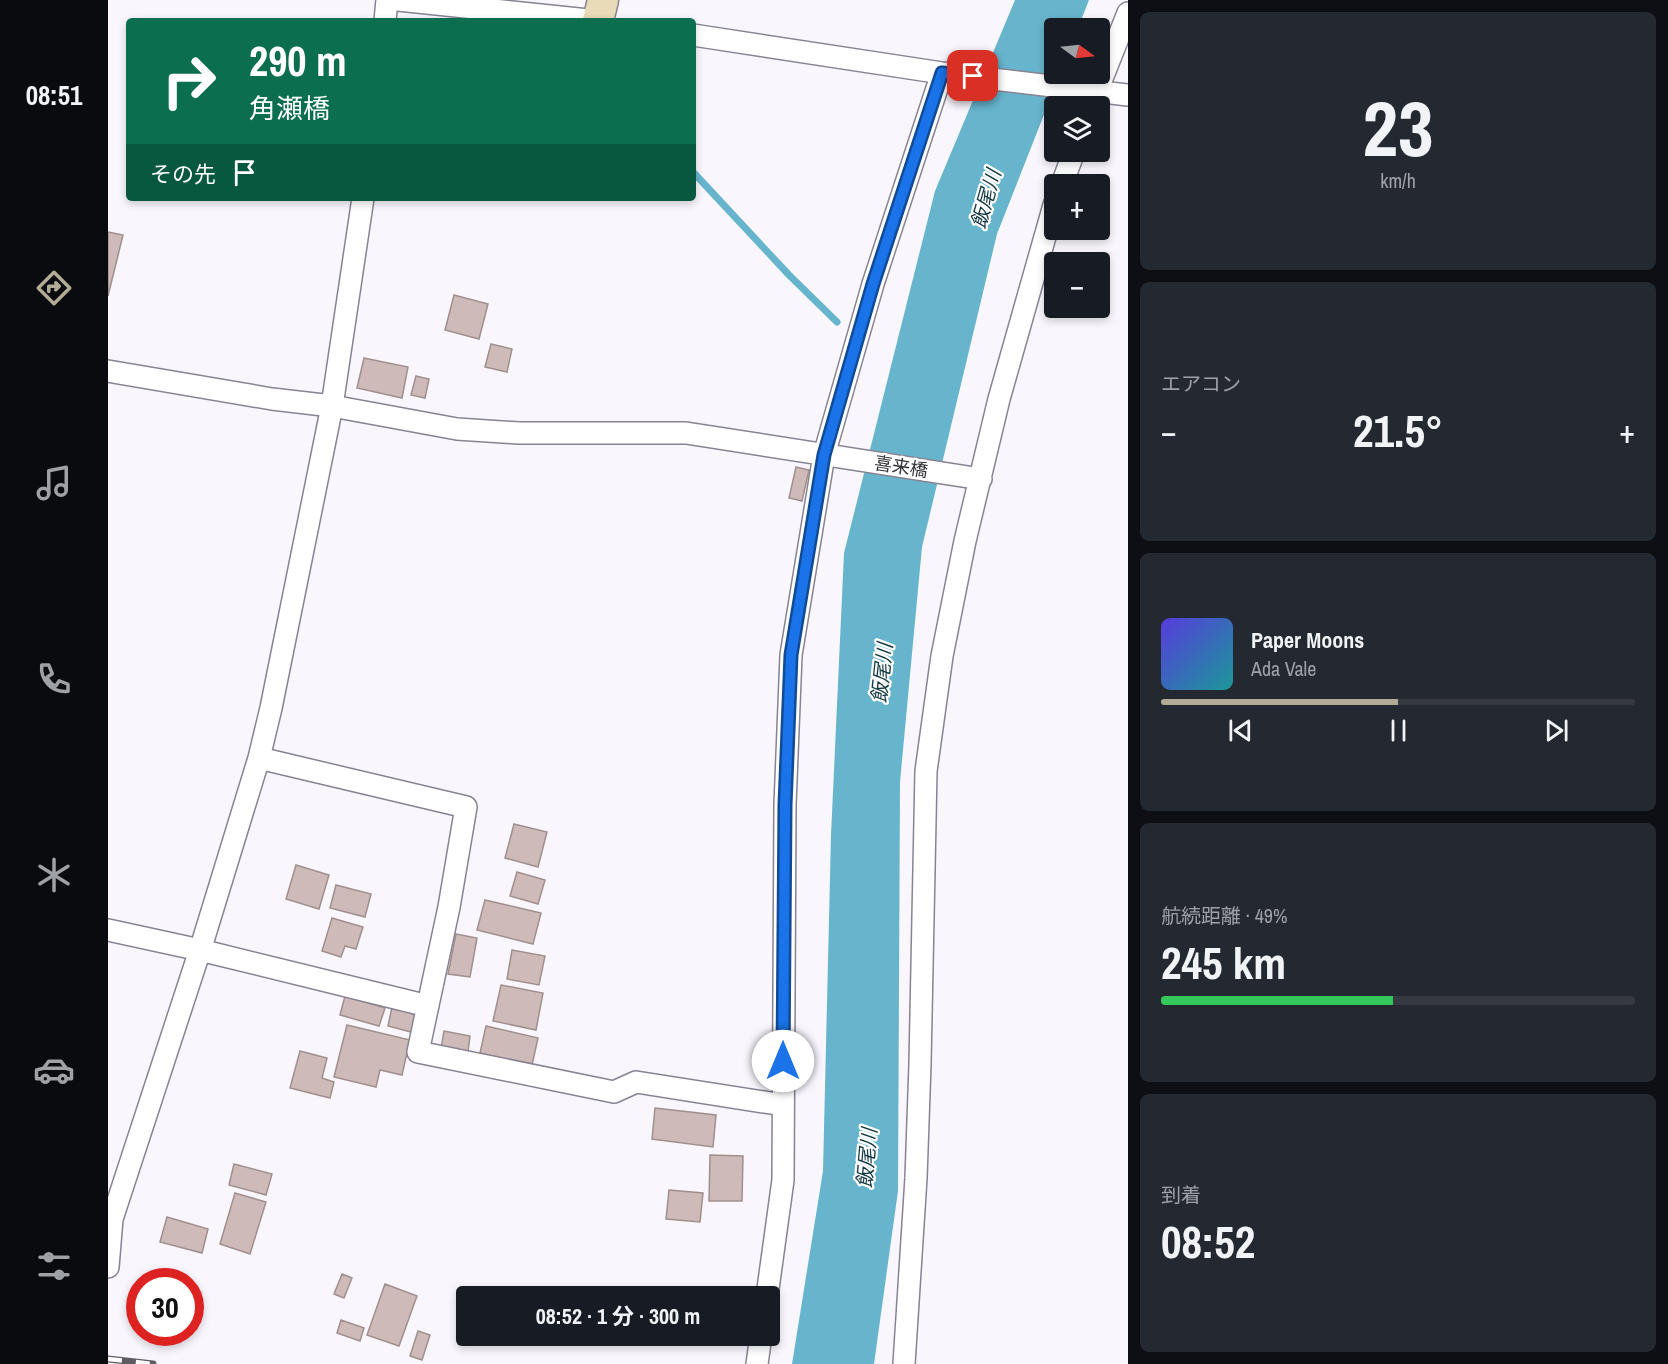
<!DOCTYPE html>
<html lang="ja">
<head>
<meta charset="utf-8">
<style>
  body { margin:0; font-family:"Archivo Narrow","Noto Sans JP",sans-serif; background:#242831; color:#f1f3f6; height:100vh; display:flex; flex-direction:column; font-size:22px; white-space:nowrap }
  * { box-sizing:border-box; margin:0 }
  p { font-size:20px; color:#9ea1a6 }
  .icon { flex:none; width:33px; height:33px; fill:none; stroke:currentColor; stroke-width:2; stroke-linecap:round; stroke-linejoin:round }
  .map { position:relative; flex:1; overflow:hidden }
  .side { display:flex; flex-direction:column; gap:12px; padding:12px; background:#0d0f14; width:540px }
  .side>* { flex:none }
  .top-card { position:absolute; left:18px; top:18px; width:570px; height:183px; border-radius:6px; box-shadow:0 3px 9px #0003; background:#0b6e4f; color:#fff; overflow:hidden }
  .needle { width:39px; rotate:105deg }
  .buttons { position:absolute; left:936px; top:18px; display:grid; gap:12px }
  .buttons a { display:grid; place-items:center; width:66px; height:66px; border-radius:6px; background:#171b24; box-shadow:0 3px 9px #0003; font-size:30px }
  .speed { position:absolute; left:18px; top:1268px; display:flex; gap:12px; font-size:30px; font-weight:700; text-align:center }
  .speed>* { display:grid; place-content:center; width:78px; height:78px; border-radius:50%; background:#171b24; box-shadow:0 3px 9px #0003; line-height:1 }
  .speed .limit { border:9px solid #d22; background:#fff; color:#111 }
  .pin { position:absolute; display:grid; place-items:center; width:51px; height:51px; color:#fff; margin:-26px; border-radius:12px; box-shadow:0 3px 9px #0006 }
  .me { position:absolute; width:66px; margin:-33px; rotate:0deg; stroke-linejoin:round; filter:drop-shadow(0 0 4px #0008) }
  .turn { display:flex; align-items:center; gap:21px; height:126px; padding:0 24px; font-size:27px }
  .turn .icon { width:78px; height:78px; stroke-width:2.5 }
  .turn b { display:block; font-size:42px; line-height:51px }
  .then { display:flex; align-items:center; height:57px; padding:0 24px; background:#0003; gap:12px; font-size:22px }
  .big { font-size:45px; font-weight:700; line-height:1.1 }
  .side .card { flex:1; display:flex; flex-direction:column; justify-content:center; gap:9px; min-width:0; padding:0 21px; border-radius:9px; background:#242831 }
  .side .dial { align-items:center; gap:0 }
  .dial b { font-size:78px; line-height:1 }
  .song { display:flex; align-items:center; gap:18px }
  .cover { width:72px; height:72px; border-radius:9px; background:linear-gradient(135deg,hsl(250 70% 55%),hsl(180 70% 35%)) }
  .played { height:6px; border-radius:3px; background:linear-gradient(90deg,#b2ac97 50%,#363941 50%) }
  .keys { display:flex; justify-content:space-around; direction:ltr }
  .heat { display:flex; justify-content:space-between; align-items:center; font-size:33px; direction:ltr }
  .charge { height:9px; border-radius:4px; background:linear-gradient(90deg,#34c759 49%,#363941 0) }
  .trip { position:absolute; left:348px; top:1286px; width:324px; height:60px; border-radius:6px; background:#171b24; box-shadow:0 3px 9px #0003; font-weight:700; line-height:60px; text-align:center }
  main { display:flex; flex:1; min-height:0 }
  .tab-bar { display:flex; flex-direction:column; width:108px; justify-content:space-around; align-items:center; background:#090b0e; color:#9ea1a6 }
  .tab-bar .icon { width:42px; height:42px }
  .tab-bar .active { color:#b2ac97 }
  .tab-bar b { font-size:27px; color:#f1f3f6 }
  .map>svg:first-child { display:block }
  .water { fill:#67b5cd }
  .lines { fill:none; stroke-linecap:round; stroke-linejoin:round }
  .stream { stroke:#67b5cd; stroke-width:7 }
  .building { fill:#cebbb9; stroke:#a18f8d; stroke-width:1.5 }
  .street-casing { stroke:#878392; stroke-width:24 }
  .secondary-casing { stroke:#878392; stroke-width:33 }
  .street { stroke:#fff; stroke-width:21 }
  .secondary { stroke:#e9dab8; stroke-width:30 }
  .rail-casing { stroke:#5e5c62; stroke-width:7 }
  .rail { stroke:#fff; stroke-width:4.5; stroke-dasharray:14; stroke-linecap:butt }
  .route-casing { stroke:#114b97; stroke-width:15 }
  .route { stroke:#1a73e8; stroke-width:10 }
  .labels { text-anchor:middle; stroke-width:4.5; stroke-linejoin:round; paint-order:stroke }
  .street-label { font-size:18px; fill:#323137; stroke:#fff }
  .water-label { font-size:20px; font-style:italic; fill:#143944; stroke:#fff }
</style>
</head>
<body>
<main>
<nav class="tab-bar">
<b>08:51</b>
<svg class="icon active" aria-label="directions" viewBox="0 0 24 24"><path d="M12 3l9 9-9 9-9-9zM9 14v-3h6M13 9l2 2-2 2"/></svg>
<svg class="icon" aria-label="music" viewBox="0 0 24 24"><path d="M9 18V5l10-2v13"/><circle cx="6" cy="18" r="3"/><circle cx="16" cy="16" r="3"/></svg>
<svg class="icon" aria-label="phone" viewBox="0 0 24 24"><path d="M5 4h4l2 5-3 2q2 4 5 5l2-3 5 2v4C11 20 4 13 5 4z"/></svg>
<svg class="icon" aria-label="climate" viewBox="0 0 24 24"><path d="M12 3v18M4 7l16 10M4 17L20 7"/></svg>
<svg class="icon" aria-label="car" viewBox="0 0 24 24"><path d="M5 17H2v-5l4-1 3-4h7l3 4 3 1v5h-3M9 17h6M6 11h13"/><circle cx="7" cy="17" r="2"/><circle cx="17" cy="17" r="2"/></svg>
<svg class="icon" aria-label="filters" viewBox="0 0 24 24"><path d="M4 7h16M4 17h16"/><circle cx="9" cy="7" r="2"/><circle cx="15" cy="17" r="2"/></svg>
</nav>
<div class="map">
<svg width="1020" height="1364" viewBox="0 0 1020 1364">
  <rect width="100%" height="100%" fill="#f9f7fd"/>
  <path class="water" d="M 907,0 L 981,0 L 970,28 L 946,28 L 946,74 L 952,74 L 889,234 L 814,547 L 792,782 L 790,1191 L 766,1364 L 684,1364 L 715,1171 L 723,835 L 736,553 L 827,191 Z"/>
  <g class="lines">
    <path class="stream" d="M 585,172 L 681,275 L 729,322"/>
  </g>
  <path class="building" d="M 0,232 L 15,235 L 0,296 Z
    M 346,295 L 380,304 L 371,339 L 337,330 Z
    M 383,344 L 404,349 L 399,372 L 377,367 Z
    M 256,358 L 300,367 L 294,398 L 249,388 Z
    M 308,376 L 321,379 L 317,398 L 303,395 Z
    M 688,467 L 701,470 L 694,501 L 681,498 Z
    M 406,824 L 439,832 L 430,867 L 397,858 Z
    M 188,865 L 221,875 L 211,909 L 178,899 Z
    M 409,872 L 437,880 L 430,904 L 402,896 Z
    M 228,885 L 263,894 L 257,917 L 222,908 Z
    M 377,900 L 433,913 L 425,944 L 369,930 Z
    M 224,918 L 255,927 L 248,949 L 237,946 L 233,957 L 214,951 Z
    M 348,934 L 369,938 L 362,977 L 340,974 Z
    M 404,950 L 437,956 L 431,985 L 399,979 Z
    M 393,985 L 435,993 L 428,1030 L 385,1021 Z
    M 237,996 L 277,1008 L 271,1026 L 232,1015 Z
    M 284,1007 L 308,1013 L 303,1032 L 280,1026 Z
    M 239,1025 L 302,1040 L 294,1075 L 272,1070 L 268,1087 L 226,1077 Z
    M 378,1026 L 430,1038 L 424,1065 L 372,1053 Z
    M 336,1031 L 362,1036 L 360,1052 L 333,1048 Z
    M 192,1051 L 219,1058 L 214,1078 L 226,1082 L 222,1098 L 182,1088 Z
    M 547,1108 L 608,1115 L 605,1147 L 544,1139 Z
    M 602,1155 L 635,1156 L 634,1201 L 601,1201 Z
    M 126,1164 L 164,1174 L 158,1195 L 121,1185 Z
    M 561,1190 L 595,1193 L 592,1222 L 558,1219 Z
    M 127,1193 L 158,1202 L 142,1254 L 112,1244 Z
    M 59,1217 L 100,1229 L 94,1253 L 52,1242 Z
    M 234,1274 L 244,1278 L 236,1298 L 226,1294 Z
    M 277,1284 L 309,1296 L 291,1346 L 259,1335 Z
    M 233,1320 L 256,1328 L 252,1341 L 229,1333 Z
    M 310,1331 L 322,1335 L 314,1360 L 302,1356 Z"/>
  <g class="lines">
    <g class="street-casing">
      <path id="street" d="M 290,0 L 490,21
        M 277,21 L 279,0
        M 585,35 L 834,73 L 1020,95
        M 983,106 L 1020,13
        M 954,184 L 966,152
        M 0,371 L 164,399 L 224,406 L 349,429 L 411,433 L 578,433 L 873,479
        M 151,758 L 358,807 L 341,907 L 310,1052 L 506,1092 L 528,1082 L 675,1105
        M 0,930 L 92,950 L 320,1006
        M 0,1267 L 4,1219 L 94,944 L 151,758 L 163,708 L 224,406 L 255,198
        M 659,1296 L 675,1180 L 677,805 L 683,655 L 716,455 L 765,284 L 834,73
        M 649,1364 L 653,1335
        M 796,1364 L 808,1178 L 812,1064 L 818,771 L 834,656 L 857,541 L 891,399 L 946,205"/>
    </g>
    <g class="secondary-casing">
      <path id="secondary" d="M 490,21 L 495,0"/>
    </g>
    <use href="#street" class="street"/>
    <use href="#secondary" class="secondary"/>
    <g class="rail-casing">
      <path id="rail" d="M 0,1359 L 45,1364"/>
    </g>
    <use href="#rail" class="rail"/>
  </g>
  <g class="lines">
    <g class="route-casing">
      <path id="route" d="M 675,1061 L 677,805 L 683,655 L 716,455 L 765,284 L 834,73 L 865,76"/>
    </g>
    <use href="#route" class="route"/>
  </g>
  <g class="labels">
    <g class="street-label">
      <text transform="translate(793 467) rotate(9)" y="6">喜来橋</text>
    </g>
    <g class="water-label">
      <text transform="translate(878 199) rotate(-74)" y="7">飯尾川</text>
      <text transform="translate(774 673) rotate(-84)" y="7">飯尾川</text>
      <text transform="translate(759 1158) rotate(-85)" y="7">飯尾川</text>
    </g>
  </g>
</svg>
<div class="buttons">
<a><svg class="needle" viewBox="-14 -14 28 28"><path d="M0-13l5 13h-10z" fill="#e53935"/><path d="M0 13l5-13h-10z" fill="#9ea1a6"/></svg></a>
<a><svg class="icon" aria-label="layers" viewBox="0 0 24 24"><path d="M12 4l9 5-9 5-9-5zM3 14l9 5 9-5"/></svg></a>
<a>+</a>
<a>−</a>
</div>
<div class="speed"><div class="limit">30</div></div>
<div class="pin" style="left:865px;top:76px;background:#d93025"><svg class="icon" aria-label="arrive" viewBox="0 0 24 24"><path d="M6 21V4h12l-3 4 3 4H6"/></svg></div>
<svg class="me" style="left:675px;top:1061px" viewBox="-20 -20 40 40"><circle r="19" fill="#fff"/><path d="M0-13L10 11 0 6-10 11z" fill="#1a73e8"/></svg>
<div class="trip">08:52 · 1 分 · 300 m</div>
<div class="top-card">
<div class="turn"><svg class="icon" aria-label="right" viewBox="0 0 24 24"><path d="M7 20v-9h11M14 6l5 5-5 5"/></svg><div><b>290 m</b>角瀬橋</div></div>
<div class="then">その先<svg class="icon" aria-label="arrive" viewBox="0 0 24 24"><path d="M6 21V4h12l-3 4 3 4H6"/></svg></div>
</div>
</div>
<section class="side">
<div class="card dial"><b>23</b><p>km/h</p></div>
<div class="card"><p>エアコン</p>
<div class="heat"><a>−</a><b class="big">21.5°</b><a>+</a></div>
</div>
<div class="card">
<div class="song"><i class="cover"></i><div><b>Paper Moons</b><p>Ada Vale</p></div></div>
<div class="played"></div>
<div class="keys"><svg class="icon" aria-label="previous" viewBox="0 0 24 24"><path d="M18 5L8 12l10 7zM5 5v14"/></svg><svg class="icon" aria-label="pause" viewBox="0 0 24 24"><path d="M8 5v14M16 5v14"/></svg><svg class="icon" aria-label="next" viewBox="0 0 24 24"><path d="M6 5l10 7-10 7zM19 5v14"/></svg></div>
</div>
<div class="card"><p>航続距離 · 49%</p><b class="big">245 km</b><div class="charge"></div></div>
<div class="card"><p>到着</p><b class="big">08:52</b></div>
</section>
</main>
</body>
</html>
